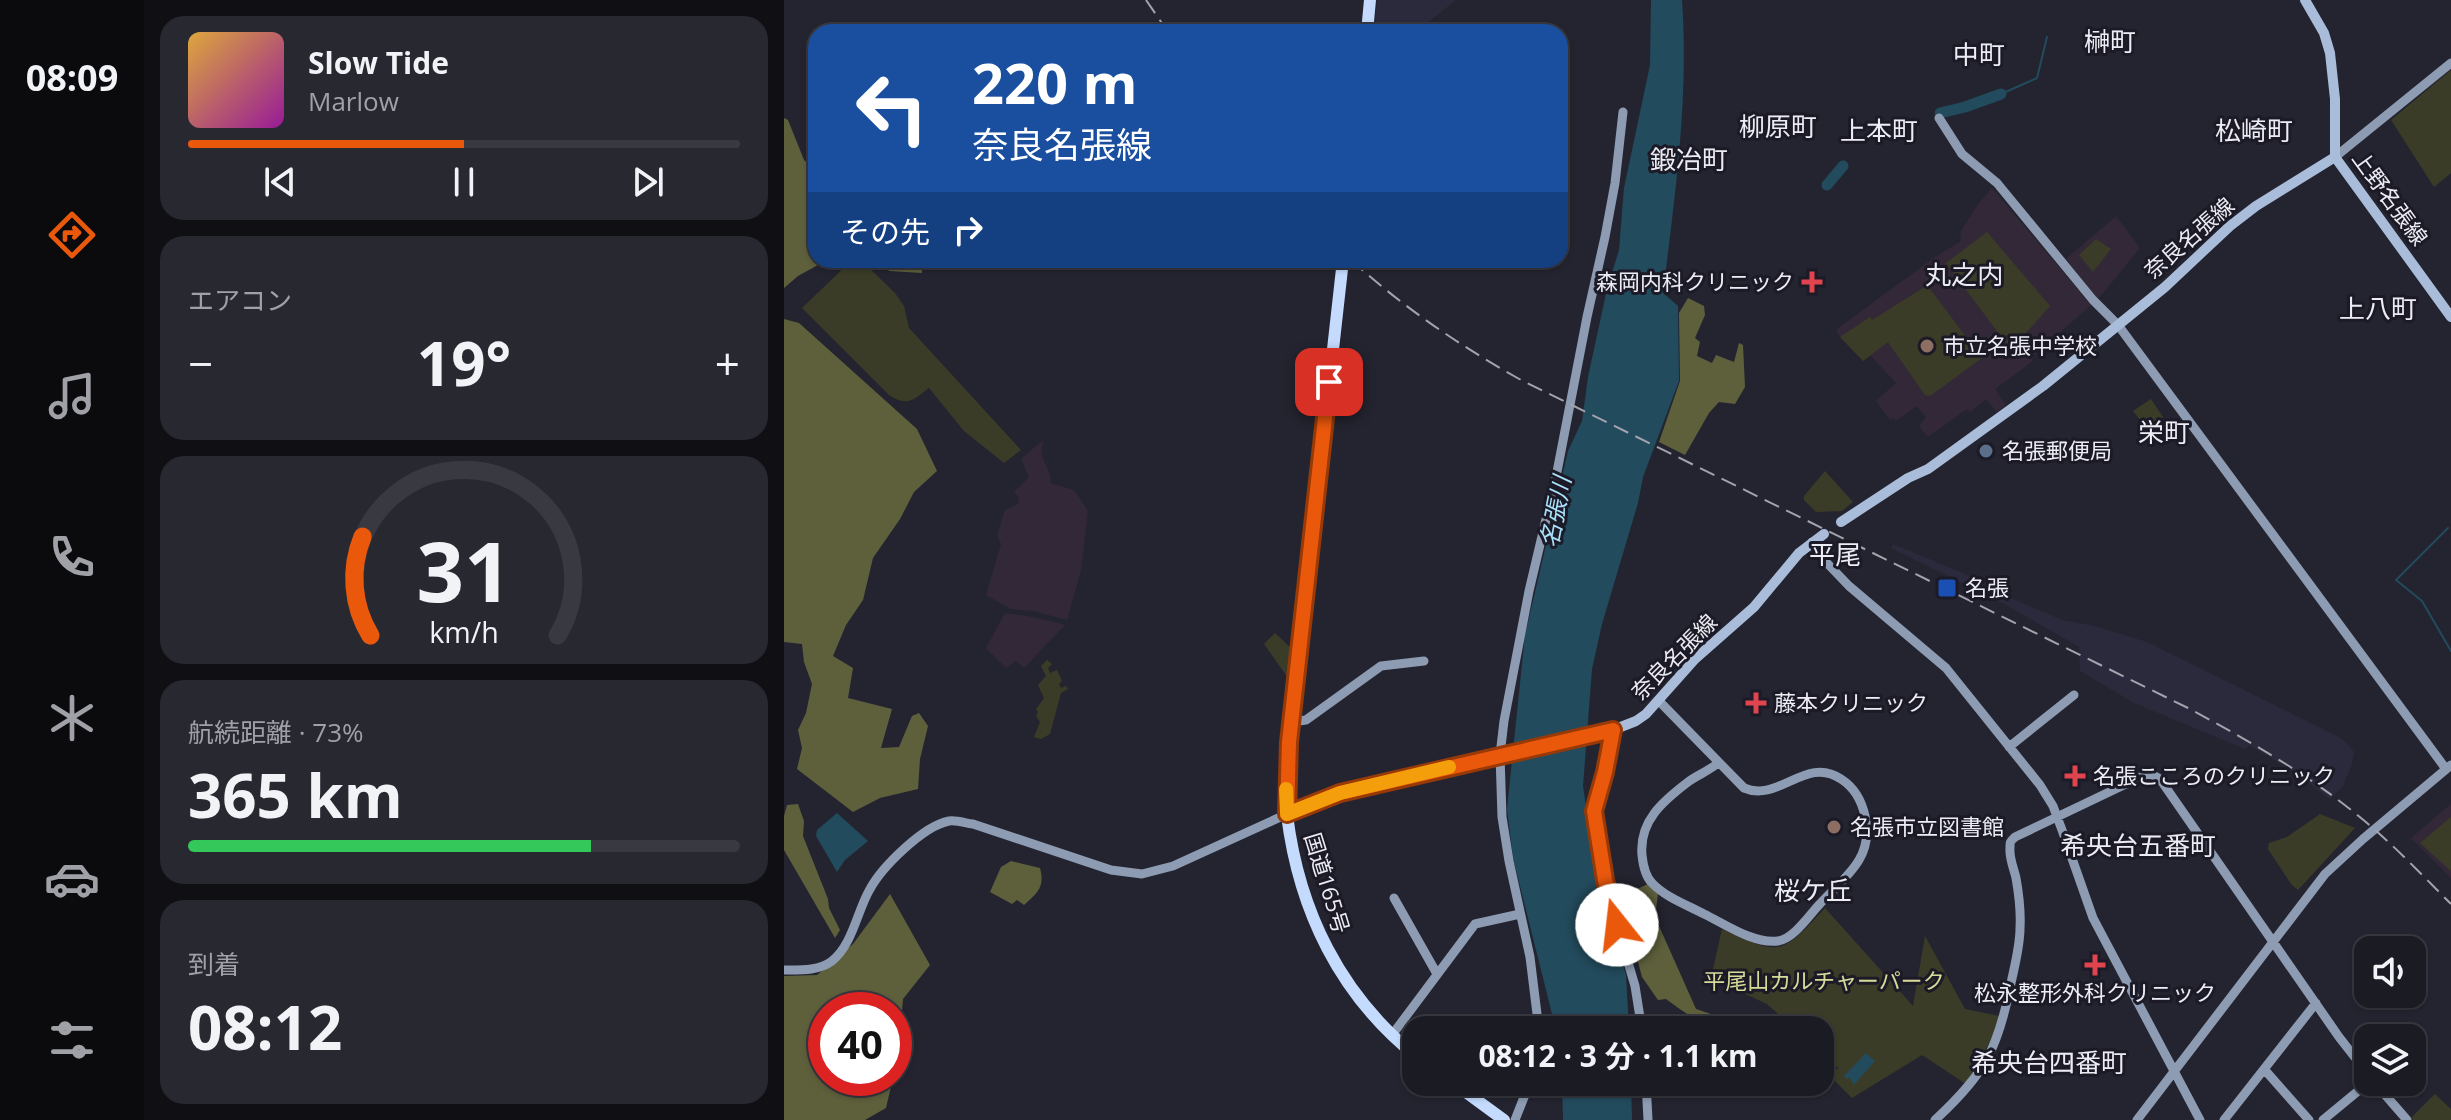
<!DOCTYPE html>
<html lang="ja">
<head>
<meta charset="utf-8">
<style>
  body { margin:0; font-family:"Open Sans","Noto Sans JP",sans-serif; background:#282831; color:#f1f3f6; height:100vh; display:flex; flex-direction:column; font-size:30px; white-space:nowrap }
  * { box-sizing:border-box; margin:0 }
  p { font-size:26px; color:#a0a1a6 }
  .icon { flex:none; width:44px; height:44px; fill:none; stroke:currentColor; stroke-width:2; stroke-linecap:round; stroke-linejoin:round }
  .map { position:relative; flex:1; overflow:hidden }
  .drawer { display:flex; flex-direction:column; gap:16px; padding:16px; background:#0f0f14; width:640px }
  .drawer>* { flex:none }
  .hud { position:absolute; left:24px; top:24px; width:760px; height:244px; border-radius:24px; box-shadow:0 2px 6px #0004,0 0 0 2px #393941; background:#1a4fa0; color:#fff; overflow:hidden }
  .fabs { position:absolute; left:1570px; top:936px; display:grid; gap:16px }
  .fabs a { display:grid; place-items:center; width:72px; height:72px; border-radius:16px; background:#1b1b24; box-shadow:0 2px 6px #0004,0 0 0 2px #393941; font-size:40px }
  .speed { position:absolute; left:24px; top:992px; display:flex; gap:16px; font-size:40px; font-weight:700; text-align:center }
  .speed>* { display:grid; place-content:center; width:104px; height:104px; border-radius:50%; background:#1b1b24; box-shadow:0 2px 6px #0004,0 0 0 2px #393941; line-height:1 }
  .speed .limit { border:12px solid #d22; background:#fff; color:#111 }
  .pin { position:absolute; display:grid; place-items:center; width:68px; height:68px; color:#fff; margin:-34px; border-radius:16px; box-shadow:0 4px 12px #0006 }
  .me { position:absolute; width:88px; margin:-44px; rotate:344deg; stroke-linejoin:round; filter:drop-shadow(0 0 6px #0008) }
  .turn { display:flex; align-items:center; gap:28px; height:168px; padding:0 32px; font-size:36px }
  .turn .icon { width:104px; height:104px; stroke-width:2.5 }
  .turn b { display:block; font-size:56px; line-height:68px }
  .then { display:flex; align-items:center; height:76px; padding:0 32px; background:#0003; gap:16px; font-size:30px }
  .big { font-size:60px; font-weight:700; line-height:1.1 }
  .drawer .widget { flex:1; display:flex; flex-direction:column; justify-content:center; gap:12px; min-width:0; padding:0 28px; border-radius:24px; background:#282831 }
  .drawer .dial { align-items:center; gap:0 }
  .dial svg { height:208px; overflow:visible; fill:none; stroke:#393941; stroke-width:7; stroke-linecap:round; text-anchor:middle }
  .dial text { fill:#f1f3f6; stroke:none }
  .song { display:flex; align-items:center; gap:24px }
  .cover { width:96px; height:96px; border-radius:12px; background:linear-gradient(135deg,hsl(40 70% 55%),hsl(300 70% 35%)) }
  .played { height:8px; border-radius:4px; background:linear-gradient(90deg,#ea580c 50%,#393941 50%) }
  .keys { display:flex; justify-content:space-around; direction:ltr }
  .heat { display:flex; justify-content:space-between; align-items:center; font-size:44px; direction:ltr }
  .charge { height:12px; border-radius:6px; background:linear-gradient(90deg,#34c759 73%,#393941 0) }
  .trip { position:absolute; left:618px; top:1016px; width:432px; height:80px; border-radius:24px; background:#1b1b24; box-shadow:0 2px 6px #0004,0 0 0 2px #393941; font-weight:700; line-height:80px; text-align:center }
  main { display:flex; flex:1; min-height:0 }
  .tabs { display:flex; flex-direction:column; width:144px; justify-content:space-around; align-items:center; background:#0b0b0e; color:#a0a1a6 }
  .tabs .icon { width:56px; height:56px }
  .tabs .current { color:#ea580c }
  .tabs b { font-size:36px; color:#f1f3f6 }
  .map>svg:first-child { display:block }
  .built { fill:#2b2a3d }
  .education { fill:#332837 }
  .green { fill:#3b3c27 }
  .forest { fill:#5e603c }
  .water { fill:#224b5d }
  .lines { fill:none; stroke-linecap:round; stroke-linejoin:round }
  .stream { stroke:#224b5d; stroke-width:2 }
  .river { stroke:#224b5d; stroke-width:11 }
  .secondary { stroke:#8d9cb2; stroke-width:9 }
  .primary { stroke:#a9bdda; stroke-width:10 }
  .highway { stroke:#c4dbfe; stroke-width:12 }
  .rail { stroke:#a3a3ad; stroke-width:2; stroke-dasharray:16 8; stroke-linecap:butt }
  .route-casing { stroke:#983908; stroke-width:20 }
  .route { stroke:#ea580c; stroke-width:14 }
  .slow { stroke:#f59e0b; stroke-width:14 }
  .health-dot { fill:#e0444e; stroke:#1b1a26; stroke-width:3 }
  .education-dot { fill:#8d6e63; stroke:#1b1a26; stroke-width:3 }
  .service-dot { fill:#5c6f8a; stroke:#1b1a26; stroke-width:3 }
  .transit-dot { fill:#1a4fb4; stroke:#1b1a26; stroke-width:3 }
  .labels { text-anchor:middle; stroke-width:6; stroke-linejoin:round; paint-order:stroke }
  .street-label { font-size:22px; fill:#ececf4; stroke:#1b1a26 }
  .poi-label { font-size:22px; fill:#ececf4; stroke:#1b1a26; text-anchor:start }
  .park-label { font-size:22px; fill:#d7db9a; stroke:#1b1a26 }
  .water-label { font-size:24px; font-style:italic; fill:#a8e0fa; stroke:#1b1a26 }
  .quarter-label { font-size:26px; fill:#ececf4; stroke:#1b1a26 }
</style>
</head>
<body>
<main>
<nav class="tabs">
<b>08:09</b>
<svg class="icon current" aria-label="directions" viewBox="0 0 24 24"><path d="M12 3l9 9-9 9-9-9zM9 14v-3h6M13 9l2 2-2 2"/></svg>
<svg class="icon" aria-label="music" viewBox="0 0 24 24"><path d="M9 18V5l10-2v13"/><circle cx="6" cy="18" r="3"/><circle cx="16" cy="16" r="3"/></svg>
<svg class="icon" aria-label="phone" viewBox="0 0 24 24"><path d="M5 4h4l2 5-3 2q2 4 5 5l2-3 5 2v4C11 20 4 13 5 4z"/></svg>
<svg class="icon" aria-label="climate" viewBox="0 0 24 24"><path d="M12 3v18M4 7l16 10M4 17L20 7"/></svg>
<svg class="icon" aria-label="car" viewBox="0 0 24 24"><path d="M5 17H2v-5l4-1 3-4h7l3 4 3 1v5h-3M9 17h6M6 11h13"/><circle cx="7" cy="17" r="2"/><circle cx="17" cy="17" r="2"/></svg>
<svg class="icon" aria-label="filters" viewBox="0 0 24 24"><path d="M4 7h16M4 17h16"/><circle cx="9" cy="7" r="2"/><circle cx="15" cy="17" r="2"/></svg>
</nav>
<section class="drawer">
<div class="widget">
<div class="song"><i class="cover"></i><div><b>Slow Tide</b><p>Marlow</p></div></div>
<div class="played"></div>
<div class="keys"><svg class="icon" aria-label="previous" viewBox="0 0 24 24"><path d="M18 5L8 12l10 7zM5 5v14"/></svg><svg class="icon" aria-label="pause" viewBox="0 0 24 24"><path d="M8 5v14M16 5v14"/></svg><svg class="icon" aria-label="next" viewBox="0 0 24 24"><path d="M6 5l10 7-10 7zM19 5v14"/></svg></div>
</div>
<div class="widget"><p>エアコン</p>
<div class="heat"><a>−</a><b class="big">19°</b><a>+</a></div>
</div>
<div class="widget dial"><svg viewBox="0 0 100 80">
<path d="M14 69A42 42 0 1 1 86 69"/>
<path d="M14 69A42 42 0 0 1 11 31" stroke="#ea580c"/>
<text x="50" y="56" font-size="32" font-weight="700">31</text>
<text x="50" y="72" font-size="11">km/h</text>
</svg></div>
<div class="widget"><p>航続距離 · 73%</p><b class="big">365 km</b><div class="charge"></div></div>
<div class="widget"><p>到着</p><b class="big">08:12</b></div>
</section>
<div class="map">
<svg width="1667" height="1120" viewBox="0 0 1667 1120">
  <rect width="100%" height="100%" fill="#242430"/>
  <path class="built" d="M 593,0 L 672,0 L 632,32 L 590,32 Z
    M 1109,544 L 1179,573 L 1227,598 L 1278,620 L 1311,626 L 1363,642 L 1553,736 L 1563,743 L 1570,752 L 1568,764 L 1559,786 L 1546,799 L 1506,769 L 1465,745 L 1461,749 L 1350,703 L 1296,671 L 1295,647 L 1224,606 L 1107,548 Z"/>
  <path class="education" d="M 1208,188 L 1307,305 L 1248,357 L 1249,361 L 1211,389 L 1222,405 L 1213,412 L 1202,399 L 1186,412 L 1183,409 L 1144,437 L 1135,426 L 1142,417 L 1133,406 L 1112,421 L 1109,418 L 1106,420 L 1092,401 L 1112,383 L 1087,356 L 1079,361 L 1053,333 L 1053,329 L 1151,257 L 1176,242 L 1177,231 L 1194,204 Z
    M 1332,216 L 1356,248 L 1315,298 L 1310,296 L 1282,259 Z
    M 259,440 L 257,454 L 266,475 L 266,483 L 290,490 L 304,511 L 297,570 L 283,620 L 249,611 L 227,609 L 202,595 L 217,544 L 213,535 L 221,510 L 234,504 L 235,498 L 230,492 L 245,477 L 237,459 Z
    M 221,613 L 249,617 L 281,625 L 240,668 L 232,661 L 222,668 L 202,648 Z
    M 1667,804 L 1667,878 L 1627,838 Z"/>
  <path class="green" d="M 1667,70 L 1667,173 L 1650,187 L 1607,120 Z
    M 1203,232 L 1266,306 L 1227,350 L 1162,263 Z
    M 1312,239 L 1327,249 L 1309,272 L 1295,255 Z
    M 65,263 L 82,265 L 111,293 L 120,306 L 125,328 L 237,450 L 220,463 L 180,431 L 145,388 C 129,400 124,407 105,395 L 18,308 Z
    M 1139,288 L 1146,289 L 1198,358 L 1146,396 L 1141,395 L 1104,342 L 1079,361 L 1056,337 L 1086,317 L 1088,320 Z
    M 1367,399 L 1379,417 L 1363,429 L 1349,411 Z
    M 1041,471 L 1069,502 L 1058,511 L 1032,512 L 1020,500 L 1020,496 Z
    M 491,633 L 509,650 L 504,678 L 480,644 Z
    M 263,660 L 268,664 L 264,668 L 266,673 L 273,670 L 278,681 L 275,684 L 277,688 L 282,686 L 284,689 L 277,693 L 266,734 L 257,739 L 250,737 L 256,722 L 252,716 L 254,712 L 252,709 L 260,698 L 254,685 L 262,676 L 257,666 Z
    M 1536,814 L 1571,828 L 1514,890 L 1507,884 L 1484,849 L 1485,843 L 1503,837 Z
    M 1667,817 L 1667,871 L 1636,843 Z
    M 1041,908 L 1129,1006 L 1141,936 L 1181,1009 L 1220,1017 L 1182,1084 L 1138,1055 L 1068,1098 L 1046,1076 L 1054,1068 L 1036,1051 L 1036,1030 L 1012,1030 L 983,1004 L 927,978 L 938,929 C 998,957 997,955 1041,908 Z
    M 1651,1094 L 1667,1109 L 1667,1120 L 1629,1120 L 1627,1118 Z"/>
  <path class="forest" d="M 0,118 L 4,120 L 20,160 L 32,171 L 32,260 L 43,260 L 14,276 L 0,288 Z
    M 78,260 L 137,260 L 138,273 L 106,271 Z
    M 904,298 L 920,306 L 921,315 L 911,338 L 916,342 L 913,356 L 928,363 L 932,355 L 950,362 L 955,343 L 959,345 L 961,387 L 951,404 L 935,402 L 925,413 L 901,455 L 875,442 L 896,381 L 895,313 Z
    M 0,319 L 15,323 L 133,429 L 153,471 L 130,492 L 116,519 L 89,558 L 79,600 L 62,625 L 49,656 L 69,668 L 64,698 L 108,709 L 97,748 L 115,747 L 128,716 L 135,713 L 144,726 L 136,759 L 134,789 L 96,798 L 69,812 L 13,769 L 18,748 L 14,730 L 22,713 L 28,684 L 20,662 L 18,644 L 0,642 Z
    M 14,804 L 20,821 L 19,836 L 44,899 L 45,908 L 56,930 L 51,938 L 0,850 L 0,816 L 3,805 Z
    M 227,861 L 256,868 C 261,887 254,892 240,905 L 233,900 L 228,904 L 206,892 L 217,867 Z
    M 864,884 L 874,894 L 871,917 L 912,1009 L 975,1030 C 930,1030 918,1026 882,999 L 874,1000 L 858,977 L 842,917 L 850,916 L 850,896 L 853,889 Z
    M 106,894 L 146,965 L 119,999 L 114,1059 L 110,1076 L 110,1010 L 42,1010 L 42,1078 L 109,1078 L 102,1108 L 81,1120 L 0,1120 L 0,976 L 33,975 L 69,944 Z"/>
  <path class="water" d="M 867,0 L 898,0 C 905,98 891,195 879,293 L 894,306 L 895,381 L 859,477 L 854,503 L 818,624 L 808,669 L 799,786 L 812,874 L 842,975 L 845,1030 L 772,1030 L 729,858 L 723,809 L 741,635 L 784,451 L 798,421 L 804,377 L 823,289 L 835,250 L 840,188 L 866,65 Z
    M 53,813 L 84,841 L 61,860 L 53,872 L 32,836 L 33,830 Z
    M 1082,1053 L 1091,1061 L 1070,1085 L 1065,1077 L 1063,1079 L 1060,1076 Z
    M 778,1082 L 847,1082 L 848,1120 L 779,1120 Z"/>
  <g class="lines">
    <path class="stream" d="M 1217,94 L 1253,78 L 1263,37
      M 1664,528 L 1612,580 L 1638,601 L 1667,651"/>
    <path class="river" d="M 1156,113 L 1181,107 L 1217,94
      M 1043,185 L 1059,166"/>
    <path class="secondary" d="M 1155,118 L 1178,154 L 1213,183 L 1309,300 L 1334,325 L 1662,769
      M 1551,157 L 1667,63
      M 1028,542 L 1042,562 L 1065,586 L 1162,668 L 1256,785 L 1269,806 L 1278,830 L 1309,918 L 1416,1120
      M 875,701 L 960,788 C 995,803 1022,755 1057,779 C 1082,795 1090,835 1075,860 C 1065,877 1047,891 1034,906 C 1024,917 1009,939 994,941 C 969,944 941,924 920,914 C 903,905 881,897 868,883 C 861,876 859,865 858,855 C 855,821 879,801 904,782 C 913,775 925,771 934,763
      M 508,722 L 522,720 L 597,666 L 640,661
      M 829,730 L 821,772 L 811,803 L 810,817 L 824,894 L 851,986 L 858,1030
      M 1225,747 L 1290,695
      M 610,898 L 653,974
      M 0,970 C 16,970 35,971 48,961 C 69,944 73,911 86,889 C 98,867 139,826 165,821 C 173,820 181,823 189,824 L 327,870 L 358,874 L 389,866 L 503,814
      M 755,1030 L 746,957 L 725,861 L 718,817 L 716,755 L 720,721 L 745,591 L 772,477 L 803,317 L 821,237 L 831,183 L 839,112
      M 608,1035 L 691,924 L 736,914
      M 1480,1069 L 1525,1120
      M 862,1082 L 864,1120
      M 1590,1082 L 1623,1120
      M 731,1120 L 746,1082
      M 1151,1120 C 1201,1074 1214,1049 1227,983 C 1231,964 1236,946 1236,928 C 1237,911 1235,895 1232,878 C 1230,869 1225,858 1226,848 C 1226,841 1226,842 1231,837 L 1365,773 L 1376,779 L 1555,1037 L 1584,1074
      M 1353,1120 L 1541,874 L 1579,839 L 1667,765
      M 1440,1120 L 1532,1003
      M 1539,1120 L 1585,1082"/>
    <path class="primary" d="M 1521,0 L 1540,33 L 1546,53 L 1551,99 L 1551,157 L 1667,317
      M 1057,522 L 1124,478 L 1144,469 L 1259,386 L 1381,287 L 1446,226 L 1472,206 L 1551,157
      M 503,814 L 556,793 L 829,730 L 852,721 L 862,714 L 911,659 L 970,607 L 1015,553 L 1040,534"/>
    <path class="highway" d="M 583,32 L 586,0
      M 559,260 L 505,742 C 503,766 500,791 503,815 C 515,911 556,995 632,1056
      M 668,1082 L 720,1120"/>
    <path class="rail" d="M 362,0 L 384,32
      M 567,260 C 619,307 676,346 737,380 L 1404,708 C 1465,741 1524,774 1577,818 C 1609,844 1638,875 1667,904"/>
  </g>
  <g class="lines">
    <g class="route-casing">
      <path id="route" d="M 545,382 L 505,742 L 503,814 L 556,793 L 829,730 L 821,772 L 810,811 L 821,880 L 833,925"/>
    </g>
    <use href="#route" class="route"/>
    <path class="slow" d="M 502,789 L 503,814 L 556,793 L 665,767"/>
  </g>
  <g class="health-dot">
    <path d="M1024 270h8v8h8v8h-8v8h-8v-8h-8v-8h8z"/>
    <path d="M968 691h8v8h8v8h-8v8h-8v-8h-8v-8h8z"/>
    <path d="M1287 764h8v8h8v8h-8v8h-8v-8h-8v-8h8z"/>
    <path d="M1307 953h8v8h8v8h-8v8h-8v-8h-8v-8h8z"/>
  </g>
  <g class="education-dot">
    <circle cx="1143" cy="346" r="8"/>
    <circle cx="1050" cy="827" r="8"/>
  </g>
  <circle class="service-dot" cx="1202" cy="451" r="8"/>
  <rect class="transit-dot" x="1153" y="578" width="20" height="20" rx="4"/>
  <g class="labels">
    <g class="street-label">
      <text transform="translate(1606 198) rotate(54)" y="8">上野名張線</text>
      <text transform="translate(1405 238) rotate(-41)" y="8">奈良名張線</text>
      <text transform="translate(890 657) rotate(-45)" y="8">奈良名張線</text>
      <text transform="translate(543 883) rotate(73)" y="8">国道165号</text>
    </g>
    <g class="poi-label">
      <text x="1010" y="290" text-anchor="end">森岡内科クリニック</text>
      <text x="1159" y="354">市立名張中学校</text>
      <text x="1218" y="459">名張郵便局</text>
      <text x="1181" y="596">名張</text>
      <text x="990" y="711">藤本クリニック</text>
      <text x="1309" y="784">名張こころのクリニック</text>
      <text x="1066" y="835">名張市立図書館</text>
      <text x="1311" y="1001" text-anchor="middle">松永整形外科クリニック</text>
    </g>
    <g class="park-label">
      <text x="1040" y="989">平尾山カルチャーパーク</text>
    </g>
    <g class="water-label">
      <text transform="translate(772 512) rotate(-79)" y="8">名張川</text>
    </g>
    <g class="quarter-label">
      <text x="1326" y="51">榊町</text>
      <text x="1195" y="64">中町</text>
      <text x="994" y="136">柳原町</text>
      <text x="1095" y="140">上本町</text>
      <text x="1470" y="140">松崎町</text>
      <text x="905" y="169">鍛冶町</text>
      <text x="1180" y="284">丸之内</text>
      <text x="1594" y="318">上八町</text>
      <text x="1380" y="442">栄町</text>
      <text x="1051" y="564">平尾</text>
      <text x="1354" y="855">希央台五番町</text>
      <text x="1029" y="900">桜ケ丘</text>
      <text x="1265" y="1072">希央台四番町</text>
    </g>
  </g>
</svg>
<div class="fabs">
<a><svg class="icon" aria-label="sound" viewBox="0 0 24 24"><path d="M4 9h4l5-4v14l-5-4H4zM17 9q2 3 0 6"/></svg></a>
<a><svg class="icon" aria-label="layers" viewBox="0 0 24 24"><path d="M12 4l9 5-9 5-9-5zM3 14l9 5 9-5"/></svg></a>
</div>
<div class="speed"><div class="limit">40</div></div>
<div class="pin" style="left:545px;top:382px;background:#d93025"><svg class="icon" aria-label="arrive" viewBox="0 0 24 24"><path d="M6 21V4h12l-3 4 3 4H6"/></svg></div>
<svg class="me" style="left:833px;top:925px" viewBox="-20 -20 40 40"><circle r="19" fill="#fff"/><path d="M0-13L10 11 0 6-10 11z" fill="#ea580c"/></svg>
<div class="trip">08:12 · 3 分 · 1.1 km</div>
<div class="hud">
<div class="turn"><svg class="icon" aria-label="left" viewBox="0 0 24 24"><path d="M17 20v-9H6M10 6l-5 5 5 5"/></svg><div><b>220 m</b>奈良名張線</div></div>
<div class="then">その先<svg class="icon" aria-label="right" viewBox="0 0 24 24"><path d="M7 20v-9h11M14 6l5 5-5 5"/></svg></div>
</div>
</div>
</main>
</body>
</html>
